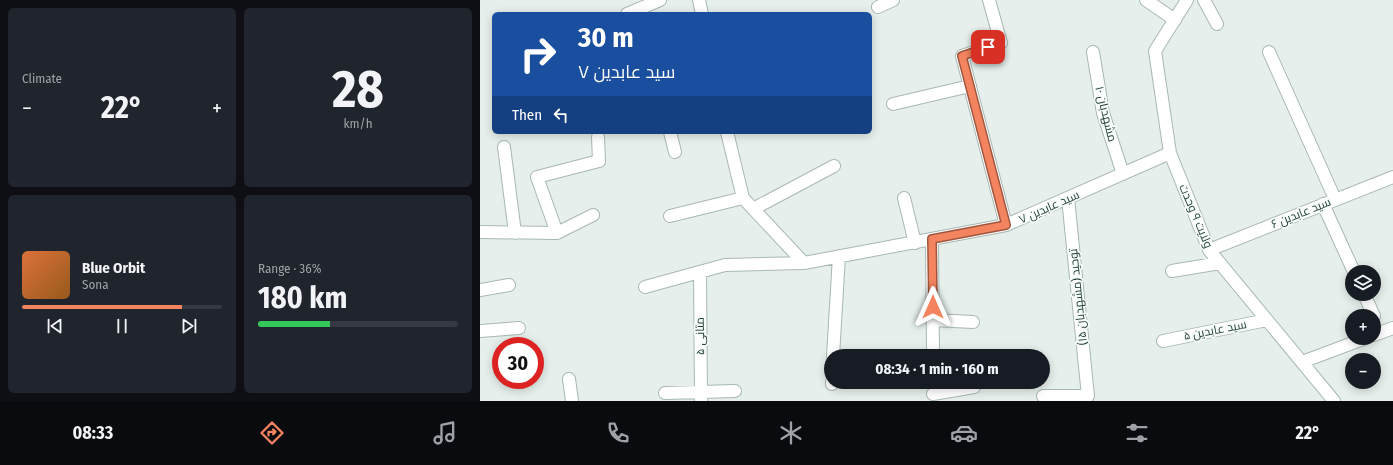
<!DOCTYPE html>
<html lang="en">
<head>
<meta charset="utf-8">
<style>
  body { margin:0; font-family:"Fira Sans Condensed",Cairo,sans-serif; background:#20242c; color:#f1f3f6; height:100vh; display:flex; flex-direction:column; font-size:15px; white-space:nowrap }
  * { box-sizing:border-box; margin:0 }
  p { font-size:13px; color:#9ea1a6 }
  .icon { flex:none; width:22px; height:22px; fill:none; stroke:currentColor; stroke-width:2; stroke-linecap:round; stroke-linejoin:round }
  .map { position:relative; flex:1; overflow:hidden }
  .drawer { display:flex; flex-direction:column; gap:8px; padding:8px; background:#0d0f14; width:480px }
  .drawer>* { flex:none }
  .guide { position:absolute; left:12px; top:12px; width:380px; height:122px; border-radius:6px; box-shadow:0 2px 10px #0003; background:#1a4fa0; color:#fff; overflow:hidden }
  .fabs { position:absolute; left:865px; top:265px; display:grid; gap:8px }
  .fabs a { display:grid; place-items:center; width:36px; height:36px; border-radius:50%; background:#171b24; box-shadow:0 2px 10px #0003; font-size:20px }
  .speed { position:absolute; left:12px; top:337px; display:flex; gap:8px; font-size:20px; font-weight:700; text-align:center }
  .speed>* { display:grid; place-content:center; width:52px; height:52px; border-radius:50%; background:#171b24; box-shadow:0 2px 10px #0003; line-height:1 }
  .speed .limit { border:6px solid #d22; background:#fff; color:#111 }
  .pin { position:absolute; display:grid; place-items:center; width:34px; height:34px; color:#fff; margin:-17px; border-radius:8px; box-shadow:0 2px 6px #0006 }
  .me { position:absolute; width:44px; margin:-22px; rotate:0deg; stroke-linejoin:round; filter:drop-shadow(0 0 3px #0008) }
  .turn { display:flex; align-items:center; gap:14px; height:84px; padding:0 20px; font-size:18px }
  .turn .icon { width:52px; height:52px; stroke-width:2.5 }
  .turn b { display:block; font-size:28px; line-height:34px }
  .then { display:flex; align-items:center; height:38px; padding:0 20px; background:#0003; gap:8px; font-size:15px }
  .big { font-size:30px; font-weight:700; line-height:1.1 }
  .drawer .tile { flex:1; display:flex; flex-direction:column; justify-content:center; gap:6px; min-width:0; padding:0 14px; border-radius:6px; background:#20242c }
  .drawer .dial { align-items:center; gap:0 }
  .dial b { font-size:52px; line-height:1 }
  .song { display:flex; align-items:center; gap:12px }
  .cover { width:48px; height:48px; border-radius:6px; background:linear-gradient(135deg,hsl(20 70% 55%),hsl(30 70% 35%)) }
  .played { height:4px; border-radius:2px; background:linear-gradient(90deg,#f4845f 80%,#363941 80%) }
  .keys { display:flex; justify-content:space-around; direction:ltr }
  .heat { display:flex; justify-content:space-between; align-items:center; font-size:22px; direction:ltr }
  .charge { height:6px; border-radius:3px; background:linear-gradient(90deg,#34c759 36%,#363941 0) }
  .drawer .tiles { flex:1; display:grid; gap:8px; grid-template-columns:repeat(2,1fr) }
  .trip { position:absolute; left:344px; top:349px; width:226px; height:40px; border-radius:20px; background:#171b24; box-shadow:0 2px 10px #0003; font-weight:700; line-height:40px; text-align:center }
  .tabs { display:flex; height:64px; justify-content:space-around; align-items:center; background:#090b0e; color:#9ea1a6 }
  .tabs .icon { width:28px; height:28px }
  .tabs .selected { color:#f4845f }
  .tabs b { font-size:18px; color:#f1f3f6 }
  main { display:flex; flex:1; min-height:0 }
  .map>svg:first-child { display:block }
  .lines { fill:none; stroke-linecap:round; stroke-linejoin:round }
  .minor-casing { stroke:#a8b8b2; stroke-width:14 }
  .minor { stroke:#fff; stroke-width:12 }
  .route-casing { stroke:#9f563e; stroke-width:10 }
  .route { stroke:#f4845f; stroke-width:7 }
  .labels { text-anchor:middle; stroke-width:3.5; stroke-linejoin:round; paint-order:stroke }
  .street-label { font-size:12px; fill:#24423a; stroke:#f7fbf9 }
</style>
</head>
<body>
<main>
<section class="drawer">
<div class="tiles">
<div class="tile"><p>Climate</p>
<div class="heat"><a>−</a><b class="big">22°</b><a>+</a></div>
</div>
<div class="tile dial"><b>28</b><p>km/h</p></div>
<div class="tile">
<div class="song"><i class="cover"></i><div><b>Blue Orbit</b><p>Sona</p></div></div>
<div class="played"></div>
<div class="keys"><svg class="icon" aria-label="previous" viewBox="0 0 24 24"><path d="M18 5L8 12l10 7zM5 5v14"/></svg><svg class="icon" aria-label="pause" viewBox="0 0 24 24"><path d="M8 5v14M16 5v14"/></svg><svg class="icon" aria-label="next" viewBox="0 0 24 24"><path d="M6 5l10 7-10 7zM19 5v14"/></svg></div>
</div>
<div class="tile"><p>Range · 36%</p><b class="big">180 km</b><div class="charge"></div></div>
</div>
</section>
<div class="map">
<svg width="913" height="401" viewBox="0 0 913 401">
  <rect width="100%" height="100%" fill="#e6efeb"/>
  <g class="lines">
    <g class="minor-casing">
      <path id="minor" d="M 219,0 L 222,14
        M 509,0 L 521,43 L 482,56 L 526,225
        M 666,0 L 695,20
        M 707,0 L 675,51 L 690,153 L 729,250 L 854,401
        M 724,0 L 737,24
        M 398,7 L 413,0
        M 147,14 L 180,0
        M 613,52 L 623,113 L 643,174
        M 789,52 L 855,199
        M 413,104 L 490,86
        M 190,132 L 195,152
        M 247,132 L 263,198 L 324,263
        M 24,147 L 35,233
        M 424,198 L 435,243
        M 843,204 L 874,272
        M 273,209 L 354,166
        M 190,216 L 263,198
        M 0,232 L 77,233 L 113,215
        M 77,233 L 57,177 L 119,161 L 118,137
        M 452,239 L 453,356
        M 729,250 L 913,177
        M 692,271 L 740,263
        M 220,272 L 221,401
        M 165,287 L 245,265 L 324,263 L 526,225 L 690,153
        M 0,290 L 29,285
        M 884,294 L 894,316
        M 453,320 L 493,322
        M 0,331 L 39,328
        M 894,335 L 913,328
        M 683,341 L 787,320
        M 353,356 L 359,256
        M 822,362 L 886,338
        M 89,379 L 92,401
        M 352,384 L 352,382
        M 185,393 L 255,391
        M 453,394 L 494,387
        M 563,396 L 608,396 L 588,198"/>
    </g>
    <use href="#minor" class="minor"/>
  </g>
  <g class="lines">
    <g class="route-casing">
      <path id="route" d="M 453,307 L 452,239 L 526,225 L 482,56 L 508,47"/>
    </g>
    <use href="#route" class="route"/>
  </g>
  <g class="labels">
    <g class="street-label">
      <text transform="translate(626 114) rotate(76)" y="4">مشهدبان ۱۰</text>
      <text transform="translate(569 207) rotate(-24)" y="4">سید عابدین ۷</text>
      <text transform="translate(821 213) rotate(-22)" y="4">سید عابدین ۶</text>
      <text transform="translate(716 216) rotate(67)" y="4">ولایت ۹ وحدت</text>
      <text transform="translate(598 297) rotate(-96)" y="4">توحید (مشهدبان ۱۵)</text>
      <text transform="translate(735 330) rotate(-11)" y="4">سید عابدین ۵</text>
      <text transform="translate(220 336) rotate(-91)" y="4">متانی ۵</text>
    </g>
  </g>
</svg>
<div class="fabs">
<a><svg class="icon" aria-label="layers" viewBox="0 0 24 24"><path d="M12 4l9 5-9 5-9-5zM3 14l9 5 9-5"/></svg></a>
<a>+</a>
<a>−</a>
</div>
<div class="speed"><div class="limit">30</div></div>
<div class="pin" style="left:508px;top:47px;background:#d93025"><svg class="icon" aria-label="arrive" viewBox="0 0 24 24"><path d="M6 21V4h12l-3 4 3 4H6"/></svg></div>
<svg class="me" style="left:453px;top:307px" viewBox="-20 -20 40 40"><path d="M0-17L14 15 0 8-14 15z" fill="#f4845f" stroke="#fff" stroke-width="4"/></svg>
<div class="trip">08:34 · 1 min · 160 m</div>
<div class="guide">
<div class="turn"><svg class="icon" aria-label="right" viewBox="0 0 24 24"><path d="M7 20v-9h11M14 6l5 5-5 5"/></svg><div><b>30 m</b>سید عابدین ۷</div></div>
<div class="then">Then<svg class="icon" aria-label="left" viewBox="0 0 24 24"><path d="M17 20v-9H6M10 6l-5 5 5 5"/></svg></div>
</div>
</div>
</main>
<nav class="tabs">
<b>08:33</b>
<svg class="icon selected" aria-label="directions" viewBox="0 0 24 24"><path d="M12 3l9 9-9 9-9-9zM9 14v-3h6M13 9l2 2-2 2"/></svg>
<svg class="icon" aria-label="music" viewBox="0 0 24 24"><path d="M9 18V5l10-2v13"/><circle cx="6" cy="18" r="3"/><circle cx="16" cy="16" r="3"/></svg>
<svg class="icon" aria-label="phone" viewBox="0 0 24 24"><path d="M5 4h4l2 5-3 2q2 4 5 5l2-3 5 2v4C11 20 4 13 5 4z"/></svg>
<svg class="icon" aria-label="climate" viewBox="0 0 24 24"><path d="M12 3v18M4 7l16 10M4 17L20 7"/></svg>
<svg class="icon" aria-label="car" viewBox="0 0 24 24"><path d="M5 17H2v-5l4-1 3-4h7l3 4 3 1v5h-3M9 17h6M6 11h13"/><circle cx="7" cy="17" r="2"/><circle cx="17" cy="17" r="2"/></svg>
<svg class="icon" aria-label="filters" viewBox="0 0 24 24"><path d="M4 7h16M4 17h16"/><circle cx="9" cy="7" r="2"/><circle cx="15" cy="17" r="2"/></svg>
<b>22°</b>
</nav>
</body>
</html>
